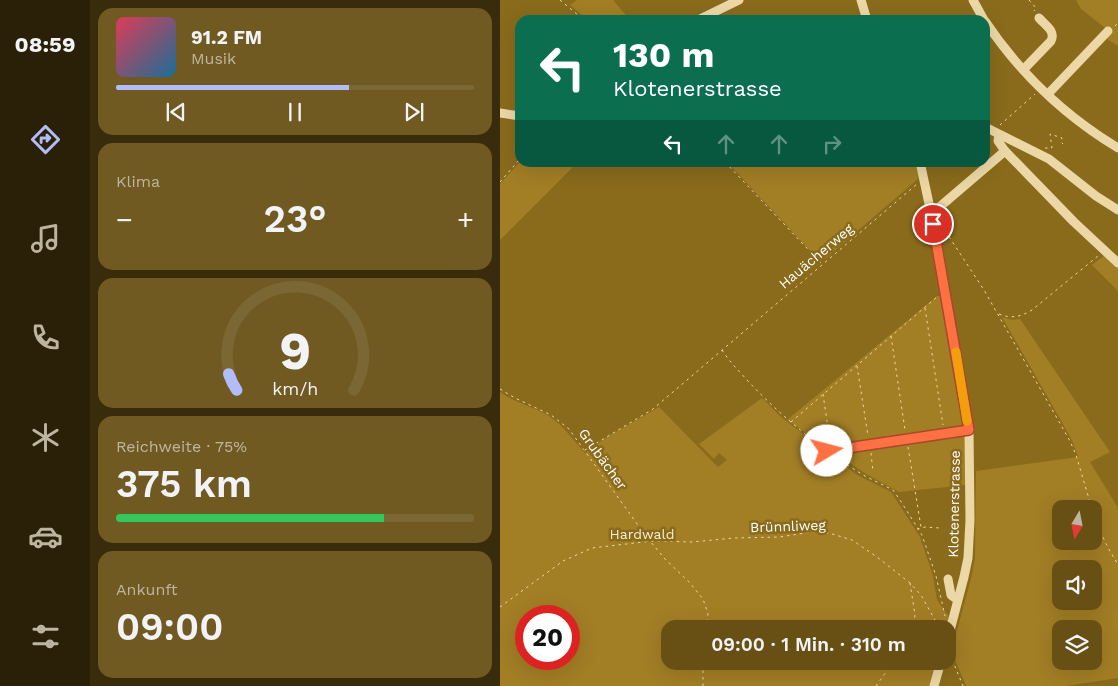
<!DOCTYPE html>
<html lang="de">
<head>
<meta charset="utf-8">
<style>
  body { margin:0; font-family:"Work Sans",sans-serif; background:#705a22; color:#f1f3f6; height:100vh; display:flex; flex-direction:column; font-size:19px; white-space:nowrap }
  * { box-sizing:border-box; margin:0 }
  p { font-size:16px; color:#bdb5a0 }
  .icon { flex:none; width:28px; height:28px; fill:none; stroke:currentColor; stroke-width:2; stroke-linecap:round; stroke-linejoin:round }
  .map { position:relative; flex:1; overflow:hidden }
  .details { display:flex; flex-direction:column; gap:8px; padding:8px; background:#392c0c; width:410px }
  .details>* { flex:none }
  .hud { position:absolute; left:15px; top:15px; width:475px; height:152px; border-radius:15px; box-shadow:0 5px 20px #0002; background:#0b6e4f; color:#fff; overflow:hidden }
  .needle { width:32px; rotate:190deg }
  .controls { position:absolute; left:552px; top:500px; display:grid; gap:10px }
  .controls a { display:grid; place-items:center; width:50px; height:50px; border-radius:10px; background:#685015; box-shadow:0 5px 20px #0002; font-size:25px }
  .speed { position:absolute; left:15px; top:605px; display:flex; gap:10px; font-size:25px; font-weight:700; text-align:center }
  .speed>* { display:grid; place-content:center; width:65px; height:65px; border-radius:50%; background:#685015; box-shadow:0 5px 20px #0002; line-height:1 }
  .speed .limit { border:8px solid #d22; background:#fff; color:#111 }
  .pin { position:absolute; display:grid; place-items:center; width:42px; height:42px; color:#fff; margin:-21px; border:2px solid #fff; border-radius:50%; box-shadow:0 1px 5px #0007 }
  .me { position:absolute; width:55px; margin:-28px; rotate:82deg; stroke-linejoin:round; filter:drop-shadow(0 0 4px #0008) }
  .turn { display:flex; align-items:center; gap:18px; height:105px; padding:0 15px; font-size:22px }
  .turn .icon { width:65px; height:65px; stroke-width:2.5 }
  .turn b { display:block; font-size:35px; line-height:42px }
  .lanes { display:flex; align-items:center; height:48px; padding:0 15px; background:#0003; justify-content:center; gap:25px; direction:ltr }
  .lanes .off { opacity:.35 }
  .big { font-size:38px; font-weight:600; line-height:1.1 }
  .details .tile { flex:1; display:flex; flex-direction:column; justify-content:center; gap:8px; min-width:0; padding:0 18px; border-radius:15px; background:#705a22 }
  .details .dial { align-items:center; gap:0 }
  .dial svg { height:130px; overflow:visible; fill:none; stroke:#7b6734; stroke-width:7; stroke-linecap:round; text-anchor:middle }
  .dial text { fill:#f1f3f6; stroke:none }
  .song { display:flex; align-items:center; gap:15px }
  .cover { width:60px; height:60px; border-radius:8px; background:linear-gradient(135deg,hsl(350 70% 55%),hsl(200 70% 35%)) }
  .played { height:5px; border-radius:2px; background:linear-gradient(90deg,#b2bcf9 65%,#7b6734 65%) }
  .keys { display:flex; justify-content:space-around; direction:ltr }
  .heat { display:flex; justify-content:space-between; align-items:center; font-size:28px; direction:ltr }
  .charge { height:8px; border-radius:4px; background:linear-gradient(90deg,#34c759 75%,#7b6734 0) }
  .trip { position:absolute; left:161px; top:620px; width:295px; height:50px; border-radius:15px; background:#685015; box-shadow:0 5px 20px #0002; font-weight:600; line-height:50px; text-align:center }
  main { display:flex; flex:1; min-height:0 }
  .menu { display:flex; flex-direction:column; width:90px; justify-content:space-around; align-items:center; background:#2a2008; color:#bdb5a0 }
  .menu .icon { width:35px; height:35px }
  .menu .current { color:#b2bcf9 }
  .menu b { font-size:22px; color:#f1f3f6 }
  .map>svg:first-child { display:block }
  .green { fill:#a27e25; fill-rule:evenodd }
  .lines { fill:none; stroke-linecap:round; stroke-linejoin:round }
  .path { stroke:#ecd8a6; stroke-width:1; stroke-dasharray:2.5 4; stroke-linecap:butt }
  .minor { stroke:#ecd8a6; stroke-width:9 }
  .route-casing { stroke:#a6492c; stroke-width:12 }
  .route { stroke:#ff7043; stroke-width:9 }
  .slow { stroke:#f59e0b; stroke-width:9 }
  .labels { text-anchor:middle; stroke-width:5; stroke-linejoin:round; paint-order:stroke }
  .street-label { font-size:14px; fill:#fff; stroke:#8a6b1c }
  .park-label { font-size:14px; fill:#f9ebcc; stroke:#8a6b1c }
</style>
</head>
<body>
<main>
<nav class="menu">
<b>08:59</b>
<svg class="icon current" aria-label="directions" viewBox="0 0 24 24"><path d="M12 3l9 9-9 9-9-9zM9 14v-3h6M13 9l2 2-2 2"/></svg>
<svg class="icon" aria-label="music" viewBox="0 0 24 24"><path d="M9 18V5l10-2v13"/><circle cx="6" cy="18" r="3"/><circle cx="16" cy="16" r="3"/></svg>
<svg class="icon" aria-label="phone" viewBox="0 0 24 24"><path d="M5 4h4l2 5-3 2q2 4 5 5l2-3 5 2v4C11 20 4 13 5 4z"/></svg>
<svg class="icon" aria-label="climate" viewBox="0 0 24 24"><path d="M12 3v18M4 7l16 10M4 17L20 7"/></svg>
<svg class="icon" aria-label="car" viewBox="0 0 24 24"><path d="M5 17H2v-5l4-1 3-4h7l3 4 3 1v5h-3M9 17h6M6 11h13"/><circle cx="7" cy="17" r="2"/><circle cx="17" cy="17" r="2"/></svg>
<svg class="icon" aria-label="filters" viewBox="0 0 24 24"><path d="M4 7h16M4 17h16"/><circle cx="9" cy="7" r="2"/><circle cx="15" cy="17" r="2"/></svg>
</nav>
<section class="details">
<div class="tile">
<div class="song"><i class="cover"></i><div><b>91.2 FM</b><p>Musik</p></div></div>
<div class="played"></div>
<div class="keys"><svg class="icon" aria-label="previous" viewBox="0 0 24 24"><path d="M18 5L8 12l10 7zM5 5v14"/></svg><svg class="icon" aria-label="pause" viewBox="0 0 24 24"><path d="M8 5v14M16 5v14"/></svg><svg class="icon" aria-label="next" viewBox="0 0 24 24"><path d="M6 5l10 7-10 7zM19 5v14"/></svg></div>
</div>
<div class="tile"><p>Klima</p>
<div class="heat"><a>−</a><b class="big">23°</b><a>+</a></div>
</div>
<div class="tile dial"><svg viewBox="0 0 100 80">
<path d="M14 69A42 42 0 1 1 86 69"/>
<path d="M14 69A42 42 0 0 1 9 59" stroke="#b2bcf9"/>
<text x="50" y="56" font-size="32" font-weight="700">9</text>
<text x="50" y="72" font-size="11">km/h</text>
</svg></div>
<div class="tile"><p>Reichweite · 75%</p><b class="big">375 km</b><div class="charge"></div></div>
<div class="tile"><p>Ankunft</p><b class="big">09:00</b></div>
</section>
<div class="map">
<svg width="618" height="686" viewBox="0 0 618 686">
  <rect width="100%" height="100%" fill="#8a6b1c"/>
  <path class="green" d="M 77,0 L 113,0 L 130,20 L 88,20 L 70,5 Z
    M 576,0 L 618,0 L 618,46 L 604,37 L 609,31 L 581,9 Z
    M 20,162 L 77,163 L 0,240 L 0,184 Z
    M 228,163 L 415,163 L 419,178 L 326,258 L 317,258 Z
    M 605,255 L 618,266 L 618,291 L 592,265 Z
    M 437,296 L 443,296 L 466,434 L 466,485 L 399,492 L 366,474 L 287,420 Z
    M 502,317 L 512,320 L 520,319 L 610,452 L 590,462 L 618,508 L 618,678 L 566,686 L 466,686 L 453,655 L 453,645 L 471,579 L 475,559 L 476,471 L 578,457 L 572,440 ZM 561,509 L 594,509 L 594,541 L 561,541 ZM 561,569 L 594,569 L 594,601 L 561,601 ZM 561,629 L 594,629 L 594,661 L 561,661 Z
    M 0,392 C 15,403 34,407 49,416 C 63,425 74,441 85,453 L 107,437 L 159,407 L 218,467 L 227,460 L 219,453 L 214,459 L 199,444 L 262,398 L 281,417 L 357,475 L 391,492 L 420,537 L 433,576 L 437,600 L 450,618 L 447,629 L 170,629 L 170,661 L 438,661 L 431,686 L 0,686 ZM 26,616 L 69,616 L 69,659 L 26,659 Z"/>
  <g class="lines">
    <path class="path" d="M 60,0 L 84,20
      M 529,0 L 536,8 L 534,11
      M 615,26 L 618,23
      M 485,94 L 487,97
      M 500,125 L 535,94
      M 545,148 L 552,148 L 550,134 L 562,138 L 561,142 L 563,144
      M 225,162 L 321,263
      M 0,182 L 20,159
      M 442,226 L 484,290 L 570,441 L 576,455 L 592,509
      M 425,308 L 443,425
      M 499,314 C 512,319 520,317 532,310 L 598,256
      M 391,336 L 405,430
      M 222,350 C 229,361 238,370 247,380 C 270,405 295,426 321,447
      M 357,366 L 368,436
      M 0,389 L 15,398 L 51,415 L 69,429 L 145,535 L 165,559 L 190,583 L 203,599 L 208,614 L 206,629
      M 323,394 L 330,442
      M 291,422 L 438,296
      M 408,447 L 421,527
      M 85,450 L 153,409 L 417,184
      M 371,453 L 373,472
      M 336,458 L 365,476 L 393,490 L 400,500 L 422,535 L 436,576 L 445,616
      M 594,513 C 600,532 607,548 618,564
      M 417,529 L 425,527 L 440,528
      M 410,583 L 415,615 L 413,629
      M 0,607 L 63,561 L 92,548 L 152,541 L 192,542 L 234,538 L 280,537 L 311,532 L 329,533 L 352,540 L 377,557 L 410,583 L 421,595 L 440,629
      M 451,647 L 452,659 L 463,686
      M 203,686 L 203,661
      M 376,686 L 394,661"/>
    <path class="minor" d="M 361,0 L 367,20
      M 473,0 L 484,20
      M 198,20 L 239,0
      M 485,21 C 519,72 565,116 618,148
      M 523,70 L 551,41 C 556,31 545,25 539,18
      M 548,94 L 608,31
      M 0,113 L 20,116
      M 485,127 L 549,159 L 596,196 L 618,210
      M 499,134 L 498,141 L 505,151 L 574,222 L 618,263
      M 420,162 L 436,236 L 469,430 L 470,520 L 468,558 L 464,577 L 448,638
      M 431,212 L 436,210 L 505,151
      M 327,451 L 469,430
      M 448,579 L 451,595 L 458,600
      M 434,686 L 441,661"/>
  </g>
  <g class="lines">
    <g class="route-casing">
      <path id="route" d="M 327,451 L 469,430 L 433,224"/>
    </g>
    <use href="#route" class="route"/>
    <path class="slow" d="M 456,352 L 467,421"/>
  </g>
  <g class="labels">
    <g class="street-label">
      <text transform="translate(316 256) rotate(-40)" y="5">Hauächerweg</text>
      <text transform="translate(103 459) rotate(54)" y="5">Grubächer</text>
      <text transform="translate(454 504) rotate(-89)" y="5">Klotenerstrasse</text>
      <text transform="translate(288 526) rotate(-2)" y="5">Brünnliweg</text>
    </g>
    <g class="park-label">
      <text x="142" y="539">Hardwald</text>
    </g>
  </g>
</svg>
<div class="controls">
<a><svg class="needle" viewBox="-14 -14 28 28"><path d="M0-13l5 13h-10z" fill="#e53935"/><path d="M0 13l5-13h-10z" fill="#bdb5a0"/></svg></a>
<a><svg class="icon" aria-label="sound" viewBox="0 0 24 24"><path d="M4 9h4l5-4v14l-5-4H4zM17 9q2 3 0 6"/></svg></a>
<a><svg class="icon" aria-label="layers" viewBox="0 0 24 24"><path d="M12 4l9 5-9 5-9-5zM3 14l9 5 9-5"/></svg></a>
</div>
<div class="speed"><div class="limit">20</div></div>
<div class="pin" style="left:433px;top:224px;background:#d93025"><svg class="icon" aria-label="arrive" viewBox="0 0 24 24"><path d="M6 21V4h12l-3 4 3 4H6"/></svg></div>
<svg class="me" style="left:327px;top:451px" viewBox="-20 -20 40 40"><circle r="19" fill="#fff"/><path d="M0-13L10 11 0 6-10 11z" fill="#ff7043"/></svg>
<div class="trip">09:00 · 1 Min. · 310 m</div>
<div class="hud">
<div class="turn"><svg class="icon" aria-label="left" viewBox="0 0 24 24"><path d="M17 20v-9H6M10 6l-5 5 5 5"/></svg><div><b>130 m</b>Klotenerstrasse</div></div>
<div class="lanes"><svg class="icon" aria-label="left" viewBox="0 0 24 24"><path d="M17 20v-9H6M10 6l-5 5 5 5"/></svg><svg class="icon off" aria-label="ahead" viewBox="0 0 24 24"><path d="M12 20V5M6 11l6-6 6 6"/></svg><svg class="icon off" aria-label="ahead" viewBox="0 0 24 24"><path d="M12 20V5M6 11l6-6 6 6"/></svg><svg class="icon off" aria-label="right" viewBox="0 0 24 24"><path d="M7 20v-9h11M14 6l5 5-5 5"/></svg></div>
</div>
</div>
</main>
</body>
</html>
